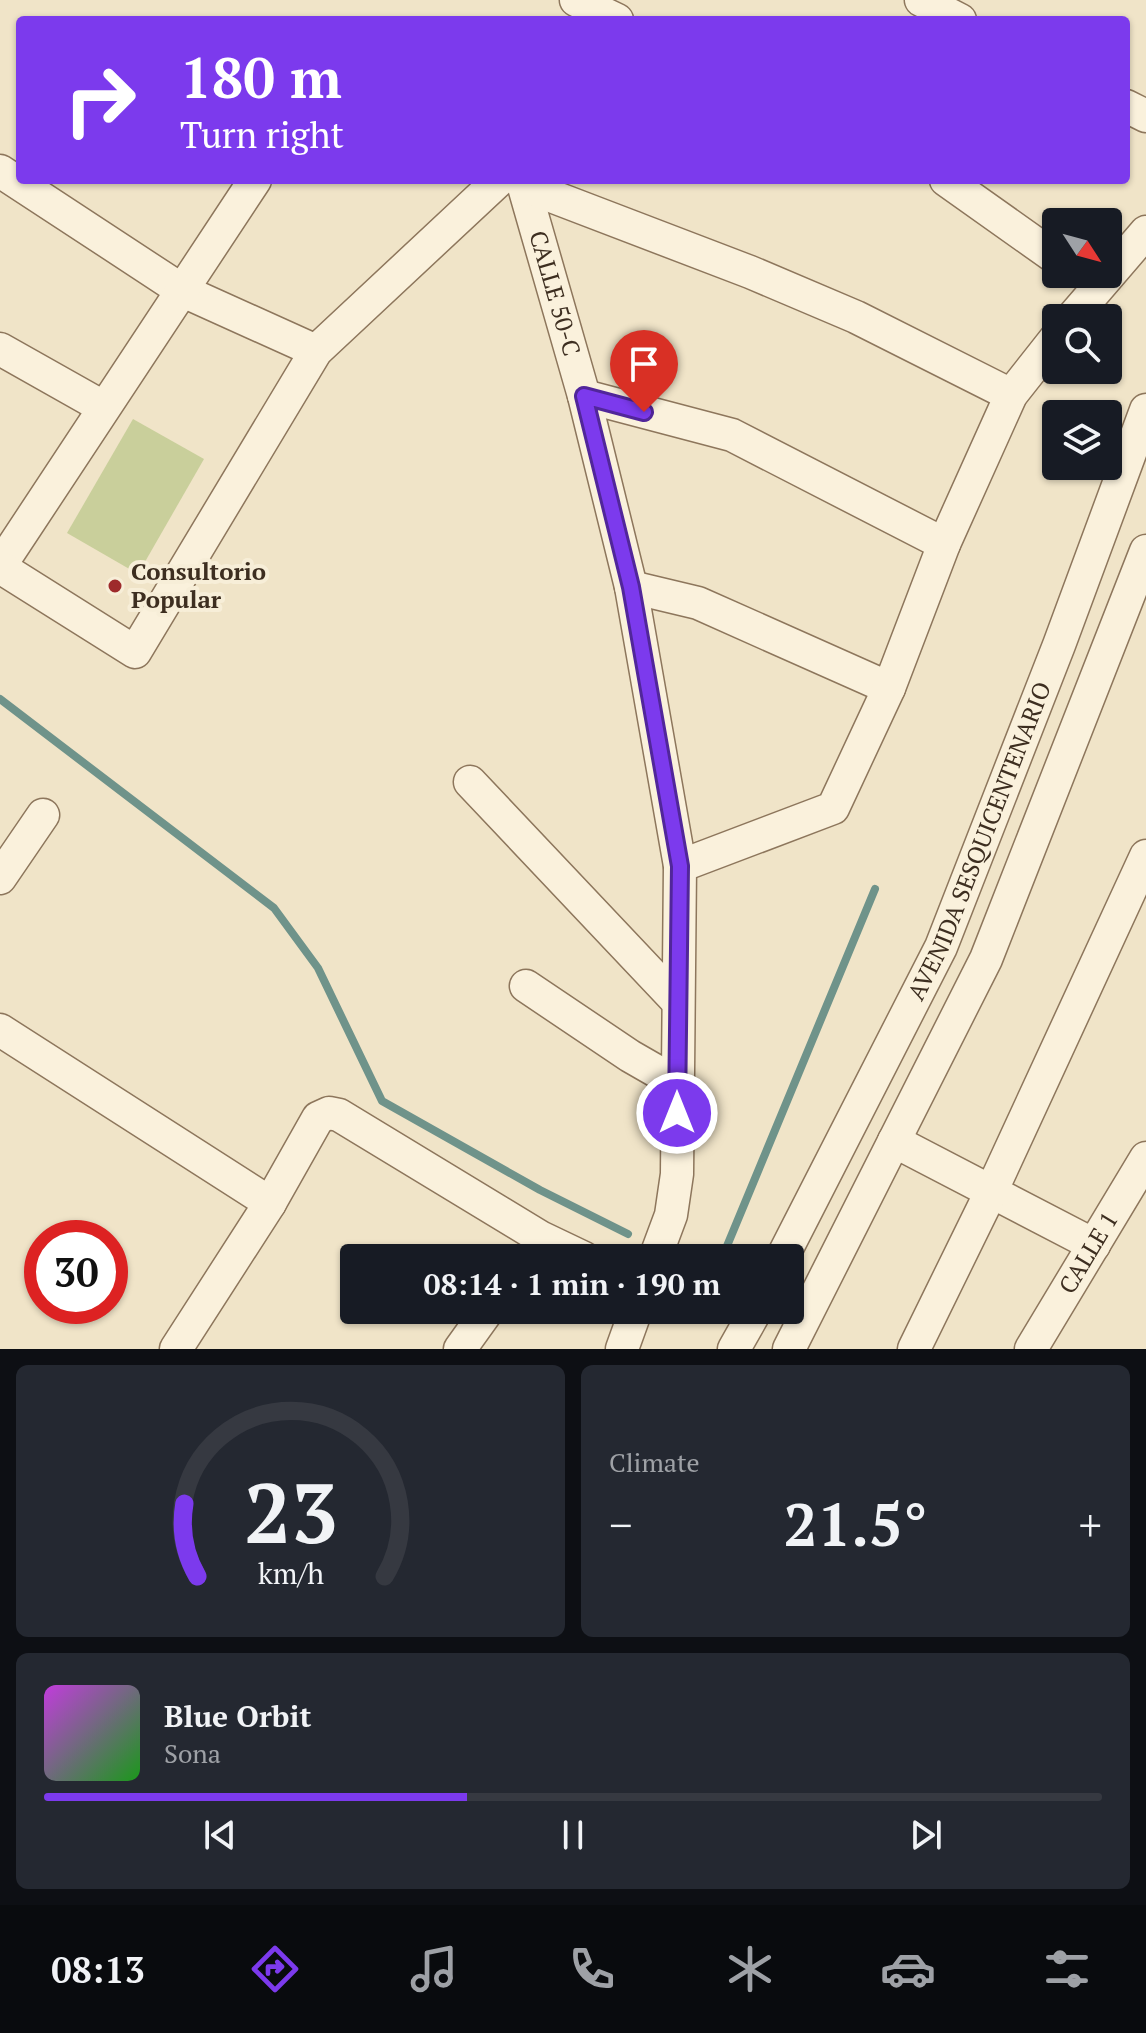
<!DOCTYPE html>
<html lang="en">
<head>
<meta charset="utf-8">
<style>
  body { margin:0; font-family:"PT Serif",serif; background:#242831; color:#f1f3f6; height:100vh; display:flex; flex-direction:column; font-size:30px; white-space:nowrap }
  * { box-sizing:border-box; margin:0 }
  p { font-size:26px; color:#9ea1a6 }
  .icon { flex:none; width:44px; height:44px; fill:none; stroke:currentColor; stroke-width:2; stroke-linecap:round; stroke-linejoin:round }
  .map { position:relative; height:1349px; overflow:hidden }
  .sheet { display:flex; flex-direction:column; gap:16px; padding:16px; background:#0d0f14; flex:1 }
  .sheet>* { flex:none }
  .top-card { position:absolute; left:16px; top:16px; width:1114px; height:168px; border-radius:8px; box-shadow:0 2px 6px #0004; background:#7c3aed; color:#fff; overflow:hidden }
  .needle { width:52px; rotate:126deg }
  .buttons { position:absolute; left:1042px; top:208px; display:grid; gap:16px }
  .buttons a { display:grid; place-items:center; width:80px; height:80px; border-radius:8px; background:#171b24; box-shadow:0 2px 6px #0004; font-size:40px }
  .speed { position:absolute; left:24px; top:1220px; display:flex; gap:16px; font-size:40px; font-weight:700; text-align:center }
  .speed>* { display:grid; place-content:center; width:104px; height:104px; border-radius:50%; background:#171b24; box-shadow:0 2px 6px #0004; line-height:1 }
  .speed .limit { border:12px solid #d22; background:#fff; color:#111 }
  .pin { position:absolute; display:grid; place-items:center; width:68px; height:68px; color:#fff; margin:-82px -34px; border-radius:50% 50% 50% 0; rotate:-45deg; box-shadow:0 0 8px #0007 }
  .pin .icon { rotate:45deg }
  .me { position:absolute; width:88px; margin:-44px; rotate:0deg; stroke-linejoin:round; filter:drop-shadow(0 0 6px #0008) }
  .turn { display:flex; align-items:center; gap:28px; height:168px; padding:0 32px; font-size:36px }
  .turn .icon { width:104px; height:104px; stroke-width:2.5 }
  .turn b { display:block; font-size:56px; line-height:68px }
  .big { font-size:60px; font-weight:700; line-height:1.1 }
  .sheet .card { flex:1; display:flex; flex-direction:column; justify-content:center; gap:12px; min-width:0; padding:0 28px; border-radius:12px; background:#242831 }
  .sheet .dial { align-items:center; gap:0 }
  .dial svg { height:208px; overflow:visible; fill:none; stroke:#363941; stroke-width:7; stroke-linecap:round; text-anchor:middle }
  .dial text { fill:#f1f3f6; stroke:none }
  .song { display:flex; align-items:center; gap:24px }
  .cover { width:96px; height:96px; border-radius:12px; background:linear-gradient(135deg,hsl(290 70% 55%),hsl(120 70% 35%)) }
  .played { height:8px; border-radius:4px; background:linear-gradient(90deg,#7c3aed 40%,#363941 40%) }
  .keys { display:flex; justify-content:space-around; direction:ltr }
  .heat { display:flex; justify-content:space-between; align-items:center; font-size:44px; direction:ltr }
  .sheet .tiles { flex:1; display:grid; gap:16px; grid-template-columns:1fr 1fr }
  .card:last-child { grid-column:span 2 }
  .trip { position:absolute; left:340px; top:1244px; width:464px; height:80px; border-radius:8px; background:#171b24; box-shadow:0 2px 6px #0004; font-weight:700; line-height:80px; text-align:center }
  .tab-bar { display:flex; height:128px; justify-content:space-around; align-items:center; background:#090b0e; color:#9ea1a6 }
  .tab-bar .icon { width:56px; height:56px }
  .tab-bar .current { color:#7c3aed }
  .tab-bar b { font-size:36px; color:#f1f3f6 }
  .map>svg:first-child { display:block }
  .green { fill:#c9cf9b }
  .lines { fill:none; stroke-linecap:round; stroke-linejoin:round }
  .stream { stroke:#6f938a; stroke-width:8 }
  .street-casing { stroke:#8d765c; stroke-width:35 }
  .street { stroke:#faf1dc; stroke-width:32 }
  .route-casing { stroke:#51269a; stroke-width:20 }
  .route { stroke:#7c3aed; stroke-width:14 }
  .poi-dot { fill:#9e2a2b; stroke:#f7eed8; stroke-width:3 }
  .labels { text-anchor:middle; stroke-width:8; stroke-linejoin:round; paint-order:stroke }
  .street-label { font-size:24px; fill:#3d2e20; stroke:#f7eed8 }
  .poi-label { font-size:24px; font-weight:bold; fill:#3d2e20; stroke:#f7eed8; text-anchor:start }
</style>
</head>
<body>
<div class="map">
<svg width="1146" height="1349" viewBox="0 0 1146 1349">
  <rect width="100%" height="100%" fill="#f0e4c8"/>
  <path class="green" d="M 133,419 L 204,459 L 138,574 L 67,533 Z"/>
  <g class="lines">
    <path class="stream" d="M 0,699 L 274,908 L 318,968 L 382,1101 L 540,1190 L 628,1234
      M 722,1258 L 875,889"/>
    <g class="street-casing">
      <g id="street">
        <path d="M 576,0 L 617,20"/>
        <path d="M 921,0 L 960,20"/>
        <path d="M 1126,106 L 1146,116"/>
        <path d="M 0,171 L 183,291 L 316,351"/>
        <path id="s1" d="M 522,180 L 584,396 L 631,587 L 680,866 L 677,1174 L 671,1215 L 655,1258"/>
        <path d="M 946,180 L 1056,258"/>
        <path d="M 525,186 L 750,272 L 856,317 L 1011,395"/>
        <path d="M 1072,318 L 1146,232"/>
        <path d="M 0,349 L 103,407"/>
        <path d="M 584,396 L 732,435 L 944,544"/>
        <path d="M 0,566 L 255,180"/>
        <path d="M 0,567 L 135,652 L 316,351 L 499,180"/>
        <path d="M 631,587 L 698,603 L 889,688"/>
        <path d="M 470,782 L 677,1001"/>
        <path d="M 680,866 L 833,808 L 889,688 L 944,544 L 1011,395 L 1056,338"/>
        <path d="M 0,878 L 43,815"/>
        <path d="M 526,986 L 630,1056 L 677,1083"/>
        <path d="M 0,1030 L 270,1203"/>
        <path d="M 894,1141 L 1094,1245"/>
        <path id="s2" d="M 782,1258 L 941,947 L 1059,645 L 1146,410"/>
        <path d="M 176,1349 L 270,1203 L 318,1118 L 329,1113 L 339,1115 L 540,1237 L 584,1258"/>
        <path d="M 460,1349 L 488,1310"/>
        <path d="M 622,1349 L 636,1310"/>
        <path d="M 734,1349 L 756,1310"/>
        <path d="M 789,1349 L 986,959 L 1146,551"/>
        <path d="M 914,1349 L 991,1192 L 1146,856"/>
        <path id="s3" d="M 1031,1349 L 1146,1158"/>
      </g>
    </g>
    <use href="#street" class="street"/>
  </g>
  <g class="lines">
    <g class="route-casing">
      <path id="route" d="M 644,412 L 584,396 L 631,587 L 680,866 L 677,1113"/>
    </g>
    <use href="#route" class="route"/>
  </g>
  <circle class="poi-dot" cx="115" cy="586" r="8"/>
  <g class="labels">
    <g class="street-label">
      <text dy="8" stroke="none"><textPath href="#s1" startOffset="118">CALLE 50-C</textPath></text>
      <text dy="8" stroke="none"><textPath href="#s2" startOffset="462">AVENIDA SESQUICENTENARIO</textPath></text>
      <text dy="8" stroke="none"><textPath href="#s3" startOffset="112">CALLE 1</textPath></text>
    </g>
    <g class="poi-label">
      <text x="131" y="580">Consultorio<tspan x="131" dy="28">Popular</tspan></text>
    </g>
  </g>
</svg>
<div class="buttons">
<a><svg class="needle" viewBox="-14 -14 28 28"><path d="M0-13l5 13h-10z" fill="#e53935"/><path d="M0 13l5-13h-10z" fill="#9ea1a6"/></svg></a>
<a><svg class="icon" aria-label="search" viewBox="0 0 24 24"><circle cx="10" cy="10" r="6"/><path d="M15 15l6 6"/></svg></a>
<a><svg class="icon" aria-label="layers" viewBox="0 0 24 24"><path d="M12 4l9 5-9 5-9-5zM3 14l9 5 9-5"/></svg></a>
</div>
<div class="speed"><div class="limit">30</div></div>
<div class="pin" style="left:644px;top:412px;background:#d93025"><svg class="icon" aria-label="arrive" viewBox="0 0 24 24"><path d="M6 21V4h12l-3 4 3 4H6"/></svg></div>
<svg class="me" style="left:677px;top:1113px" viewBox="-20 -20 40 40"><circle r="17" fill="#7c3aed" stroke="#fff" stroke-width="3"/><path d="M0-11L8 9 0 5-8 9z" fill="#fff"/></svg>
<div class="trip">08:14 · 1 min · 190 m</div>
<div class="top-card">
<div class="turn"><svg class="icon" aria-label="right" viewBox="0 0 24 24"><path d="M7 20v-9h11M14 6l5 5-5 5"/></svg><div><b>180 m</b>Turn right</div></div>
</div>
</div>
<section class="sheet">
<div class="tiles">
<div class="card dial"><svg viewBox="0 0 100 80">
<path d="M14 69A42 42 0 1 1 86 69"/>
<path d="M14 69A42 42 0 0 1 9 41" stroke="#7c3aed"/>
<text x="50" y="56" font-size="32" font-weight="700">23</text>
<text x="50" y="72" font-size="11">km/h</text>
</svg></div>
<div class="card"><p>Climate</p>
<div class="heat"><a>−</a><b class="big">21.5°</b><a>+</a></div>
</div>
<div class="card">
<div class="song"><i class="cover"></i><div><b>Blue Orbit</b><p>Sona</p></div></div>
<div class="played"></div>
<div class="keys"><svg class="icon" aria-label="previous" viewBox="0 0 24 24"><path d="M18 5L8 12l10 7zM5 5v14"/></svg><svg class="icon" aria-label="pause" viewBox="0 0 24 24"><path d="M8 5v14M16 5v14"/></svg><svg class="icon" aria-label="next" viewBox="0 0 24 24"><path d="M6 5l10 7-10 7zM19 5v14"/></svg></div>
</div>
</div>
</section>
<nav class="tab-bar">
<b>08:13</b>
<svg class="icon current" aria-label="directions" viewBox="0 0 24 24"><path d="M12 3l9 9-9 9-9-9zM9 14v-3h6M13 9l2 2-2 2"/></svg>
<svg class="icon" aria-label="music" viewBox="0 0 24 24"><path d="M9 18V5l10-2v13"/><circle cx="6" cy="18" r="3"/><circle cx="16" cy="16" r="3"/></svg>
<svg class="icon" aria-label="phone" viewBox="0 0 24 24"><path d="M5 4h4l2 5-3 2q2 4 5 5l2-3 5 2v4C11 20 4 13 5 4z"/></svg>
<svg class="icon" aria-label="climate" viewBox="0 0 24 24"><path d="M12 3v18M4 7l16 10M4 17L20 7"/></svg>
<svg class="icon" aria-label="car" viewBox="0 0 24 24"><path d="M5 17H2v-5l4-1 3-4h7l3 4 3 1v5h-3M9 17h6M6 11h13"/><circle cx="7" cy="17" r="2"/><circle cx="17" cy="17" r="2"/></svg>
<svg class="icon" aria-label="filters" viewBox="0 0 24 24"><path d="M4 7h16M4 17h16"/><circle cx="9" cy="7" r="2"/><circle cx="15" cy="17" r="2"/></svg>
</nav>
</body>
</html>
